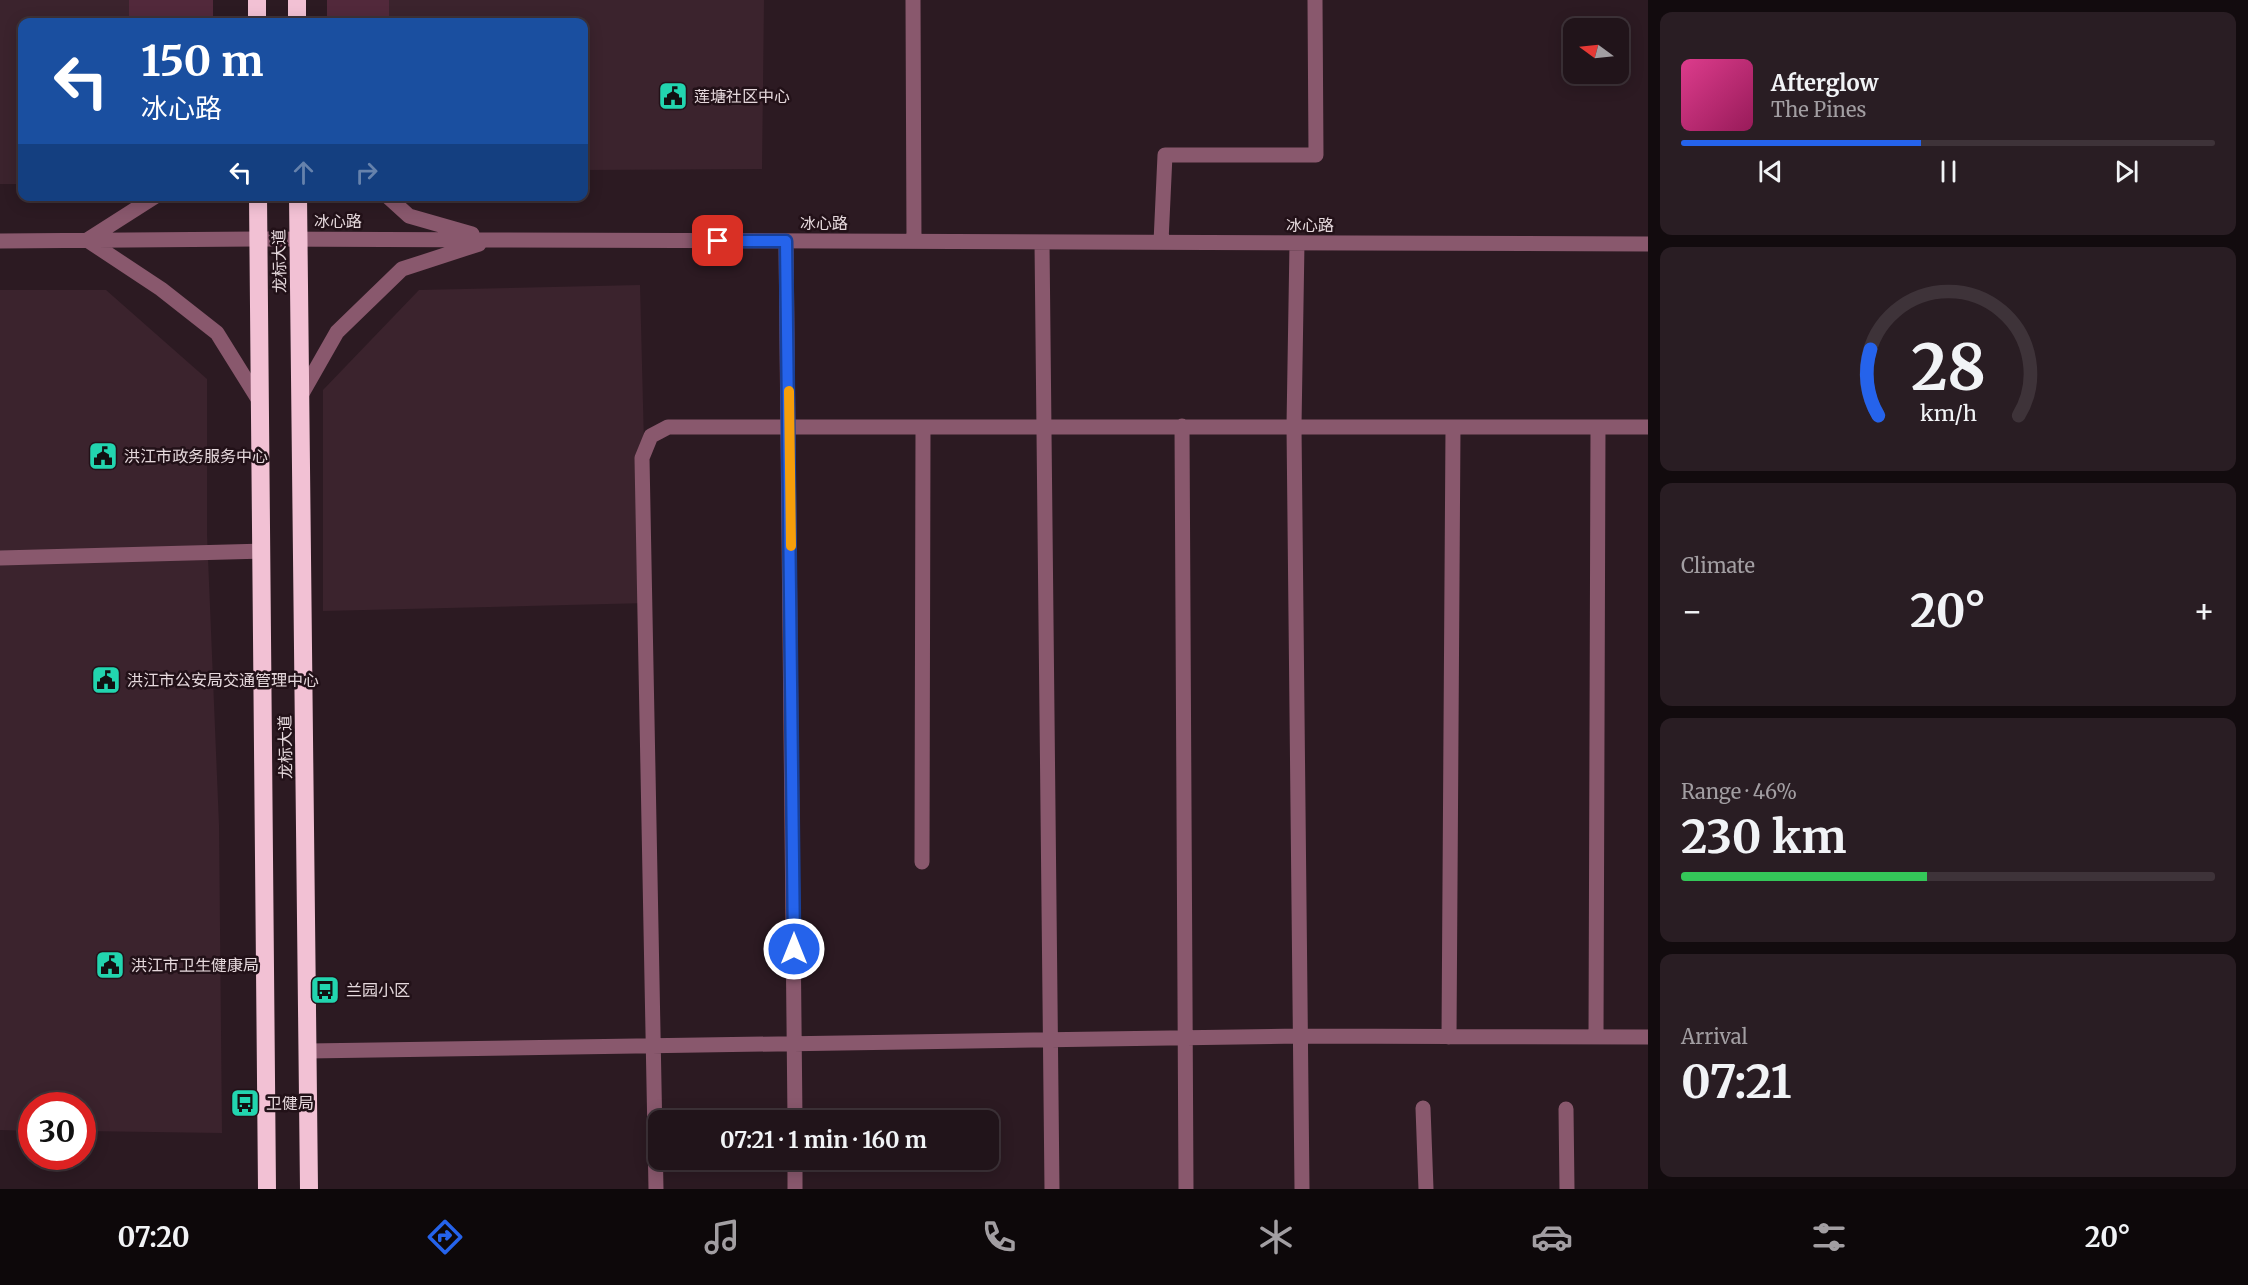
<!DOCTYPE html>
<html lang="en">
<head>
<meta charset="utf-8">
<style>
  body { margin:0; font-family:Merriweather,"Noto Sans SC",serif; background:#291d23; color:#f1f3f6; height:100vh; display:flex; flex-direction:column; font-size:22px; white-space:nowrap }
  * { box-sizing:border-box; margin:0 }
  p { font-size:20px; color:#a29ea2 }
  .icon { flex:none; width:33px; height:33px; fill:none; stroke:currentColor; stroke-width:2; stroke-linecap:round; stroke-linejoin:round }
  .map { position:relative; flex:1; overflow:hidden }
  .sheet { display:flex; flex-direction:column; gap:12px; padding:12px; background:#120b0e; width:600px }
  .sheet>* { flex:none }
  .guide { position:absolute; left:18px; top:18px; width:570px; height:183px; border-radius:12px; box-shadow:0 3px 15px #0003,0 0 0 2px #3e3339; background:#1a4fa0; color:#fff; overflow:hidden }
  .needle { width:39px; rotate:285deg }
  .buttons { position:absolute; left:1563px; top:18px; display:grid; gap:12px }
  .buttons a { display:grid; place-items:center; width:66px; height:66px; border-radius:12px; background:#21141a; box-shadow:0 3px 15px #0003,0 0 0 2px #3e3339; font-size:30px }
  .speed { position:absolute; left:18px; top:1092px; display:flex; gap:12px; font-size:30px; font-weight:700; text-align:center }
  .speed>* { display:grid; place-content:center; width:78px; height:78px; border-radius:50%; background:#21141a; box-shadow:0 3px 15px #0003,0 0 0 2px #3e3339; line-height:1 }
  .speed .limit { border:9px solid #d22; background:#fff; color:#111 }
  .pin { position:absolute; display:grid; place-items:center; width:51px; height:51px; color:#fff; margin:-26px; border-radius:12px; box-shadow:0 3px 9px #0006 }
  .me { position:absolute; width:66px; margin:-33px; rotate:0deg; stroke-linejoin:round; filter:drop-shadow(0 0 4px #0008) }
  .turn { display:flex; align-items:center; gap:21px; height:126px; padding:0 24px; font-size:27px }
  .turn .icon { width:78px; height:78px; stroke-width:2.5 }
  .turn b { display:block; font-size:42px; line-height:51px }
  .lanes { display:flex; align-items:center; height:57px; padding:0 24px; background:#0003; justify-content:center; gap:30px; direction:ltr }
  .lanes .off { opacity:.35 }
  .big { font-size:45px; font-weight:700; line-height:1.1 }
  .sheet .tile { flex:1; display:flex; flex-direction:column; justify-content:center; gap:9px; min-width:0; padding:0 21px; border-radius:12px; background:#291d23 }
  .sheet .dial { align-items:center; gap:0 }
  .dial svg { height:156px; overflow:visible; fill:none; stroke:#3e3339; stroke-width:7; stroke-linecap:round; text-anchor:middle }
  .dial text { fill:#f1f3f6; stroke:none }
  .song { display:flex; align-items:center; gap:18px }
  .cover { width:72px; height:72px; border-radius:9px; background:linear-gradient(135deg,hsl(330 70% 55%),hsl(330 70% 35%)) }
  .played { height:6px; border-radius:3px; background:linear-gradient(90deg,#2563eb 45%,#3e3339 45%) }
  .keys { display:flex; justify-content:space-around; direction:ltr }
  .heat { display:flex; justify-content:space-between; align-items:center; font-size:33px; direction:ltr }
  .charge { height:9px; border-radius:4px; background:linear-gradient(90deg,#34c759 46%,#3e3339 0) }
  .trip { position:absolute; left:648px; top:1110px; width:351px; height:60px; border-radius:12px; background:#21141a; box-shadow:0 3px 15px #0003,0 0 0 2px #3e3339; font-weight:700; line-height:60px; text-align:center }
  .menu { display:flex; height:96px; justify-content:space-around; align-items:center; background:#0d080a; color:#a29ea2 }
  .menu .icon { width:42px; height:42px }
  .menu .active { color:#2563eb }
  .menu b { font-size:27px; color:#f1f3f6 }
  main { display:flex; flex:1; min-height:0 }
  .map>svg:first-child { display:block }
  .built { fill:#3b232d }
  .green { fill:#52293b }
  .lines { fill:none; stroke-linecap:round; stroke-linejoin:round }
  .minor { stroke:#89586d; stroke-width:15 }
  .highway { stroke:#f2c1d4; stroke-width:18 }
  .route-casing { stroke:#184099; stroke-width:15 }
  .route { stroke:#2563eb; stroke-width:10 }
  .slow { stroke:#f59e0b; stroke-width:10 }
  .labels { text-anchor:middle; stroke-width:5; stroke-linejoin:round; paint-order:stroke }
  .poi-label { font-size:16px; fill:#e5d8dc; stroke:#221118; text-anchor:start }
  .street-label { font-size:16px; fill:#e5d8dc; stroke:#221118 }
</style>
</head>
<body>
<main>
<div class="map">
<svg width="1648" height="1189" viewBox="0 0 1648 1189">
  <rect width="100%" height="100%" fill="#2c1a22"/>
  <path class="built" d="M 0,0 L 129,0 L 129,22 L 22,22 L 22,184 L 0,184 Z
    M 388,0 L 764,0 L 762,169 L 584,170 L 584,22 L 388,22 Z
    M 640,285 L 648,603 L 323,611 L 323,390 L 419,290 Z
    M 0,290 L 106,290 L 207,379 L 207,534 L 219,825 L 222,1133 L 83,1131 L 82,1106 L 32,1106 L 31,1131 L 0,1130 Z"/>
  <path class="green" d="M 129,0 L 213,0 L 213,22 L 129,22 Z
    M 327,0 L 389,0 L 389,22 L 327,22 Z"/>
  <g class="lines">
    <path class="minor" d="M 913,0 L 914,241
      M 156,196 L 87,240 L 161,289 L 217,333 L 260,402
      M 387,196 L 409,216 L 472,234
      M 0,241 L 259,239 L 1648,244
      M 786,241 L 795,1120
      M 1042,242 L 1052,1189
      M 1161,242 L 1165,155 L 1316,155 L 1315,0
      M 1297,243 L 1294,426 L 1302,1189
      M 300,397 L 337,332 L 402,269 L 479,244
      M 1182,426 L 1186,1189
      M 0,558 L 261,551
      M 922,862 L 923,427
      M 1449,1037 L 1453,427
      M 1596,1037 L 1598,427
      M 308,1051 L 1299,1036 L 1648,1037
      M 1423,1108 L 1426,1189
      M 1566,1109 L 1567,1189
      M 795,1160 L 795,1189
      M 656,1189 L 642,458 L 651,436 L 668,427 L 1648,427"/>
    <path class="highway" d="M 257,0 L 257,22
      M 297,0 L 297,22
      M 258,196 L 267,1189
      M 298,196 L 309,1189"/>
  </g>
  <g class="lines">
    <g class="route-casing">
      <path id="route" d="M 718,241 L 786,241 L 794,949"/>
    </g>
    <use href="#route" class="route"/>
    <path class="slow" d="M 789,391 L 791,546"/>
  </g>
  <defs>
    <g id="civic-square" transform="scale(1.5)"><rect x="-9" y="-9" width="18" height="18" rx="4" fill="#22d5af" stroke="#221118"/><path d="M-.6-6.5H3V-4.5H.6V-3L4-1V1h2V6H-6V1h2V-1L-.6-3ZM-1.2 2.5V6h2.4V2.5Z" fill="#111"/></g>
    <g id="bus-square" transform="scale(1.5)"><rect x="-9" y="-9" width="18" height="18" rx="4" fill="#22d5af" stroke="#221118"/><path d="M-5-6H5V4H4V6H2V4H-2V6H-4V4H-5ZM-3.5-4V0h7V-4ZM-3.5 1.2v1.5H-2V1.2ZM2 1.2v1.5H3.5V1.2Z" fill="#111"/></g>
  </defs>
  <g fill-rule="evenodd">
    <use href="#civic-square" x="673" y="96"/>
    <use href="#civic-square" x="103" y="456"/>
    <use href="#civic-square" x="106" y="680"/>
    <use href="#civic-square" x="110" y="965"/>
    <use href="#bus-square" x="325" y="990"/>
    <use href="#bus-square" x="245" y="1103"/>
  </g>
  <g class="labels">
    <g class="poi-label">
      <text x="694" y="102">莲塘社区中心</text>
      <text x="124" y="462">洪江市政务服务中心</text>
      <text x="127" y="686">洪江市公安局交通管理中心</text>
      <text x="131" y="971">洪江市卫生健康局</text>
      <text x="346" y="996">兰园小区</text>
      <text x="266" y="1109">卫健局</text>
    </g>
    <g class="street-label">
      <text x="338" y="227">冰心路</text>
      <text x="824" y="229">冰心路</text>
      <text x="1310" y="231">冰心路</text>
      <text transform="translate(279 261) rotate(-91)" y="6">龙标大道</text>
      <text transform="translate(285 747) rotate(-91)" y="6">龙标大道</text>
    </g>
  </g>
</svg>
<div class="buttons">
<a><svg class="needle" viewBox="-14 -14 28 28"><path d="M0-13l5 13h-10z" fill="#e53935"/><path d="M0 13l5-13h-10z" fill="#a29ea2"/></svg></a>
</div>
<div class="speed"><div class="limit">30</div></div>
<div class="pin" style="left:718px;top:241px;background:#d93025"><svg class="icon" aria-label="arrive" viewBox="0 0 24 24"><path d="M6 21V4h12l-3 4 3 4H6"/></svg></div>
<svg class="me" style="left:794px;top:949px" viewBox="-20 -20 40 40"><circle r="17" fill="#2563eb" stroke="#fff" stroke-width="3"/><path d="M0-11L8 9 0 5-8 9z" fill="#fff"/></svg>
<div class="trip">07:21 · 1 min · 160 m</div>
<div class="guide">
<div class="turn"><svg class="icon" aria-label="left" viewBox="0 0 24 24"><path d="M17 20v-9H6M10 6l-5 5 5 5"/></svg><div><b>150 m</b>冰心路</div></div>
<div class="lanes"><svg class="icon" aria-label="left" viewBox="0 0 24 24"><path d="M17 20v-9H6M10 6l-5 5 5 5"/></svg><svg class="icon off" aria-label="ahead" viewBox="0 0 24 24"><path d="M12 20V5M6 11l6-6 6 6"/></svg><svg class="icon off" aria-label="right" viewBox="0 0 24 24"><path d="M7 20v-9h11M14 6l5 5-5 5"/></svg></div>
</div>
</div>
<section class="sheet">
<div class="tile">
<div class="song"><i class="cover"></i><div><b>Afterglow</b><p>The Pines</p></div></div>
<div class="played"></div>
<div class="keys"><svg class="icon" aria-label="previous" viewBox="0 0 24 24"><path d="M18 5L8 12l10 7zM5 5v14"/></svg><svg class="icon" aria-label="pause" viewBox="0 0 24 24"><path d="M8 5v14M16 5v14"/></svg><svg class="icon" aria-label="next" viewBox="0 0 24 24"><path d="M6 5l10 7-10 7zM19 5v14"/></svg></div>
</div>
<div class="tile dial"><svg viewBox="0 0 100 80">
<path d="M14 69A42 42 0 1 1 86 69"/>
<path d="M14 69A42 42 0 0 1 10 35" stroke="#2563eb"/>
<text x="50" y="56" font-size="32" font-weight="700">28</text>
<text x="50" y="72" font-size="11">km/h</text>
</svg></div>
<div class="tile"><p>Climate</p>
<div class="heat"><a>−</a><b class="big">20°</b><a>+</a></div>
</div>
<div class="tile"><p>Range · 46%</p><b class="big">230 km</b><div class="charge"></div></div>
<div class="tile"><p>Arrival</p><b class="big">07:21</b></div>
</section>
</main>
<nav class="menu">
<b>07:20</b>
<svg class="icon active" aria-label="directions" viewBox="0 0 24 24"><path d="M12 3l9 9-9 9-9-9zM9 14v-3h6M13 9l2 2-2 2"/></svg>
<svg class="icon" aria-label="music" viewBox="0 0 24 24"><path d="M9 18V5l10-2v13"/><circle cx="6" cy="18" r="3"/><circle cx="16" cy="16" r="3"/></svg>
<svg class="icon" aria-label="phone" viewBox="0 0 24 24"><path d="M5 4h4l2 5-3 2q2 4 5 5l2-3 5 2v4C11 20 4 13 5 4z"/></svg>
<svg class="icon" aria-label="climate" viewBox="0 0 24 24"><path d="M12 3v18M4 7l16 10M4 17L20 7"/></svg>
<svg class="icon" aria-label="car" viewBox="0 0 24 24"><path d="M5 17H2v-5l4-1 3-4h7l3 4 3 1v5h-3M9 17h6M6 11h13"/><circle cx="7" cy="17" r="2"/><circle cx="17" cy="17" r="2"/></svg>
<svg class="icon" aria-label="filters" viewBox="0 0 24 24"><path d="M4 7h16M4 17h16"/><circle cx="9" cy="7" r="2"/><circle cx="15" cy="17" r="2"/></svg>
<b>20°</b>
</nav>
</body>
</html>
